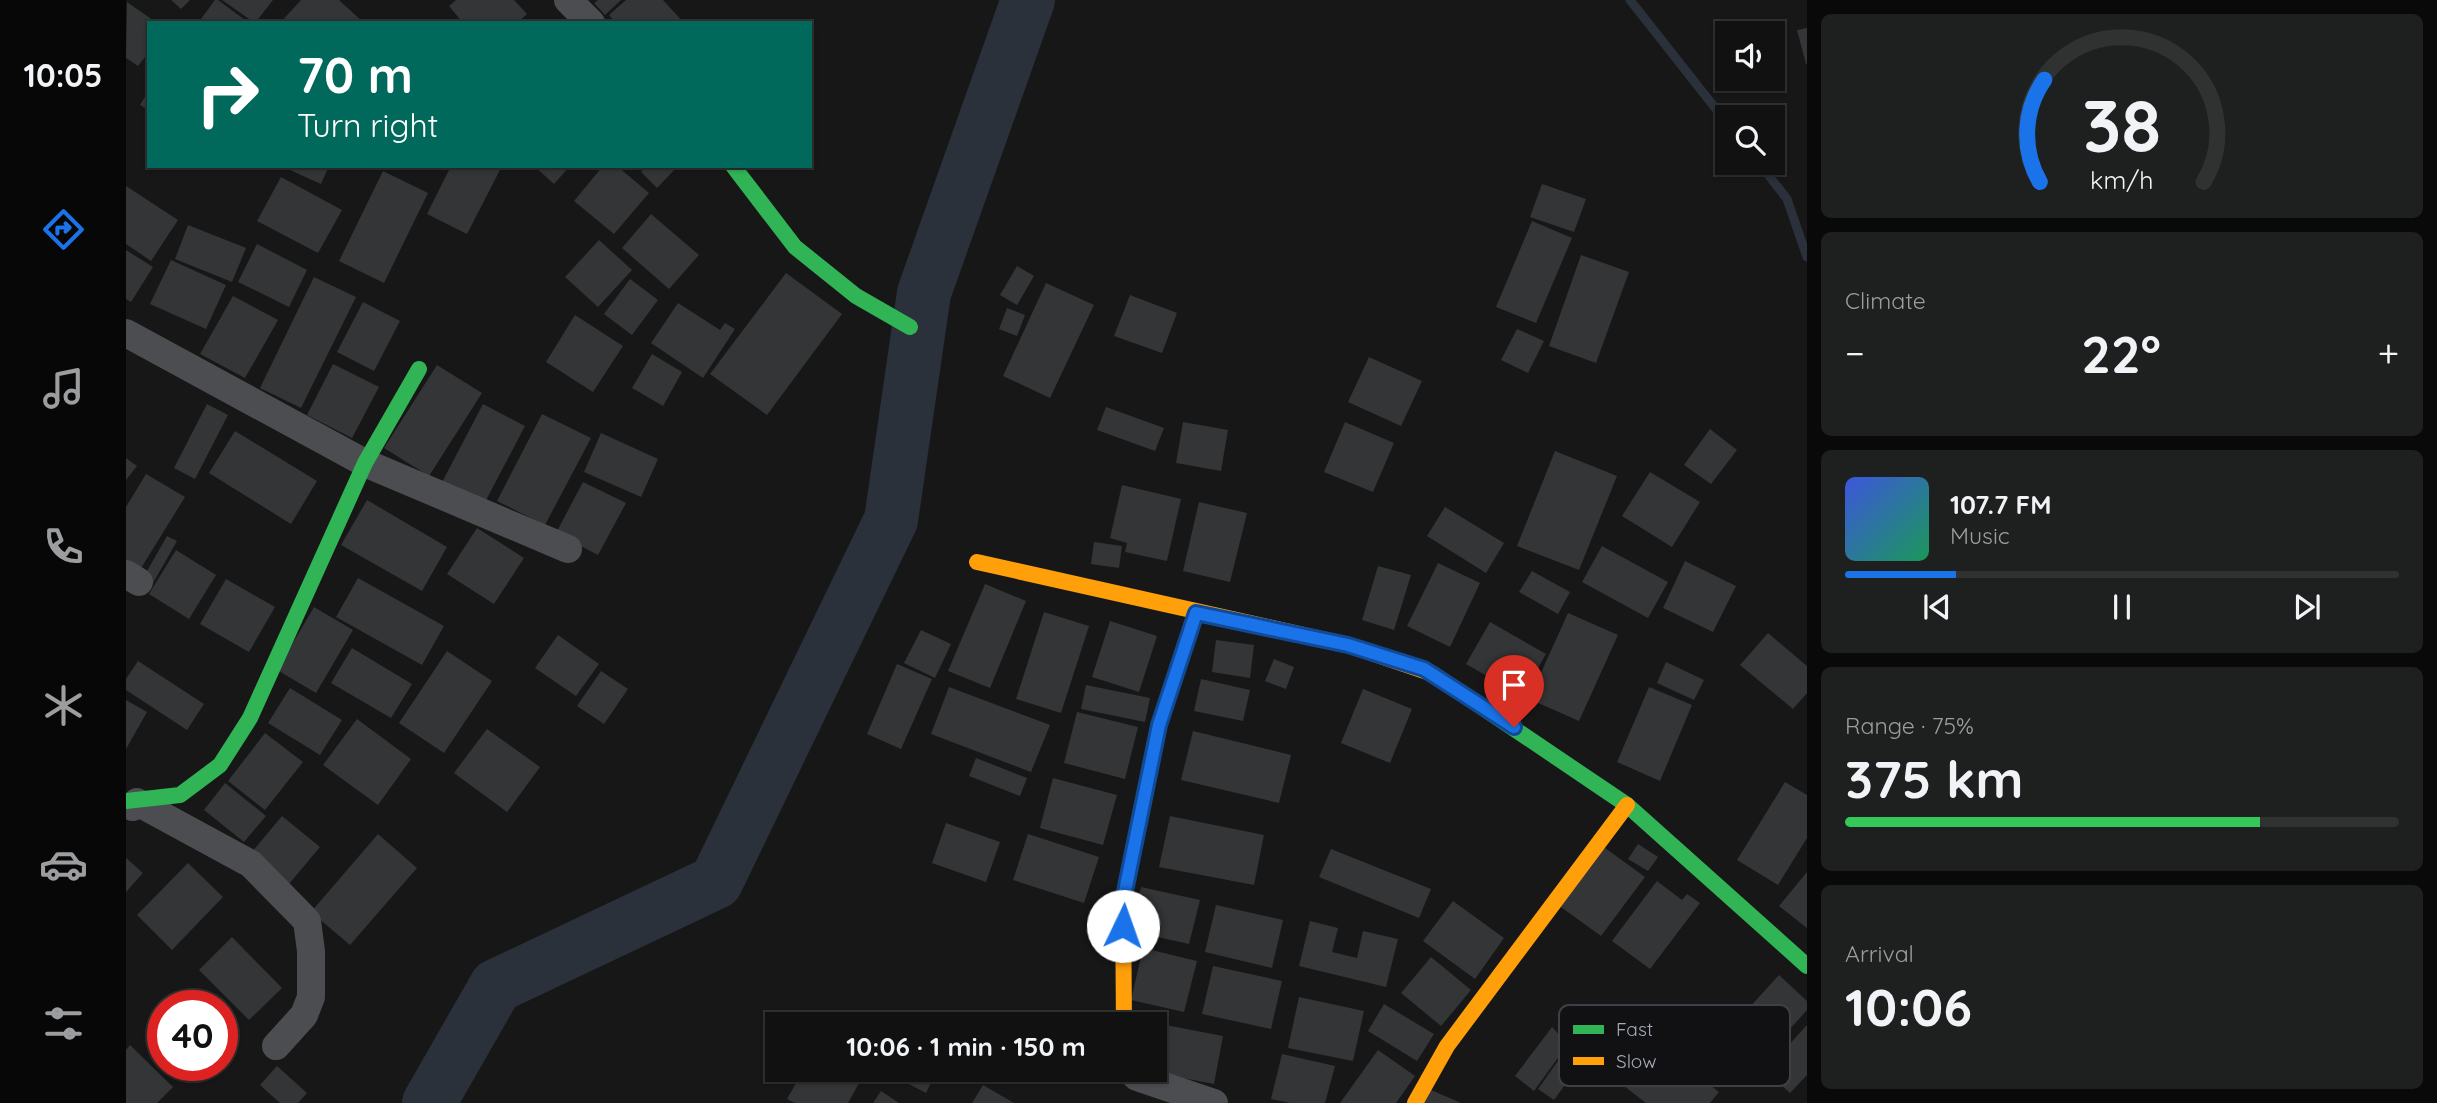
<!DOCTYPE html>
<html lang="en">
<head>
<meta charset="utf-8">
<style>
  body { margin:0; font-family:Quicksand,sans-serif; background:#1e1f1f; color:#f1f3f6; height:100vh; display:flex; flex-direction:column; font-size:26px; white-space:nowrap }
  * { box-sizing:border-box; margin:0 }
  p { font-size:23px; color:#9c9d9f }
  .icon { flex:none; width:38px; height:38px; fill:none; stroke:currentColor; stroke-width:2; stroke-linecap:round; stroke-linejoin:round }
  .map { position:relative; flex:1; overflow:hidden }
  .sheet { display:flex; flex-direction:column; gap:14px; padding:14px; background:#090909; width:630px }
  .sheet>* { flex:none }
  .top-card { position:absolute; left:21px; top:21px; width:665px; height:147px; border-radius:0px; box-shadow:0 2px 5px #0004,0 0 0 2px #303131; background:#00695c; color:#fff; overflow:hidden }
  .fabs { position:absolute; left:1589px; top:21px; display:grid; gap:14px }
  .fabs a { display:grid; place-items:center; width:70px; height:70px; border-radius:0px; background:#111; box-shadow:0 2px 5px #0004,0 0 0 2px #303131; font-size:35px }
  .speed { position:absolute; left:21px; top:990px; display:flex; gap:14px; font-size:35px; font-weight:700; text-align:center }
  .speed>* { display:grid; place-content:center; width:91px; height:91px; border-radius:50%; background:#111; box-shadow:0 2px 5px #0004,0 0 0 2px #303131; line-height:1 }
  .speed .limit { border:10px solid #d22; background:#fff; color:#111 }
  .pin { position:absolute; display:grid; place-items:center; width:60px; height:60px; color:#fff; margin:-72px -30px; border-radius:50% 50% 50% 0; rotate:-45deg; box-shadow:0 0 7px #0007 }
  .pin .icon { rotate:45deg }
  .me { position:absolute; width:77px; margin:-38px; rotate:3deg; stroke-linejoin:round; filter:drop-shadow(0 0 5px #0008) }
  .turn { display:flex; align-items:center; gap:24px; height:147px; padding:0 35px; font-size:32px }
  .turn .icon { width:91px; height:91px; stroke-width:2.5 }
  .turn b { display:block; font-size:49px; line-height:60px }
  .big { font-size:52px; font-weight:700; line-height:1.1 }
  .sheet .tile { flex:1; display:flex; flex-direction:column; justify-content:center; gap:10px; min-width:0; padding:0 24px; border-radius:10px; background:#1e1f1f }
  .sheet .dial { align-items:center; gap:0 }
  .dial svg { height:182px; overflow:visible; fill:none; stroke:#303131; stroke-width:7; stroke-linecap:round; text-anchor:middle }
  .dial text { fill:#f1f3f6; stroke:none }
  .song { display:flex; align-items:center; gap:21px }
  .cover { width:84px; height:84px; border-radius:10px; background:linear-gradient(135deg,hsl(230 70% 55%),hsl(150 70% 35%)) }
  .played { height:7px; border-radius:4px; background:linear-gradient(90deg,#1a73e8 20%,#303131 20%) }
  .keys { display:flex; justify-content:space-around; direction:ltr }
  .heat { display:flex; justify-content:space-between; align-items:center; font-size:38px; direction:ltr }
  .charge { height:10px; border-radius:5px; background:linear-gradient(90deg,#34c759 75%,#303131 0) }
  .trip { position:absolute; left:639px; top:1012px; width:402px; height:70px; border-radius:0px; background:#111; box-shadow:0 2px 5px #0004,0 0 0 2px #303131; font-weight:700; line-height:70px; text-align:center }
  main { display:flex; flex:1; min-height:0 }
  .dock { display:flex; flex-direction:column; width:126px; justify-content:space-around; align-items:center; background:#070707; color:#9c9d9f }
  .dock .icon { width:49px; height:49px }
  .dock .selected { color:#1a73e8 }
  .dock b { font-size:32px; color:#f1f3f6 }
  .map>svg:first-child { display:block }
  .lines { fill:none; stroke-linecap:round; stroke-linejoin:round }
  .stream { stroke:#2a313a; stroke-width:9 }
  .river { stroke:#2a313a; stroke-width:54 }
  .building { fill:#343537 }
  .street { stroke:#4b4d50; stroke-width:28 }
  .fast { stroke:#30b455; stroke-width:16 }
  .slow { stroke:#ff9f0a; stroke-width:16 }
  .route-casing { stroke:#114b97; stroke-width:18 }
  .route { stroke:#1a73e8; stroke-width:12 }
  .key { fill:#111113; stroke:#3e4045; stroke-width:2 }
  .key-label { font-size:19px; fill:#a8acb9 }
</style>
</head>
<body>
<main>
<nav class="dock">
<b>10:05</b>
<svg class="icon selected" aria-label="directions" viewBox="0 0 24 24"><path d="M12 3l9 9-9 9-9-9zM9 14v-3h6M13 9l2 2-2 2"/></svg>
<svg class="icon" aria-label="music" viewBox="0 0 24 24"><path d="M9 18V5l10-2v13"/><circle cx="6" cy="18" r="3"/><circle cx="16" cy="16" r="3"/></svg>
<svg class="icon" aria-label="phone" viewBox="0 0 24 24"><path d="M5 4h4l2 5-3 2q2 4 5 5l2-3 5 2v4C11 20 4 13 5 4z"/></svg>
<svg class="icon" aria-label="climate" viewBox="0 0 24 24"><path d="M12 3v18M4 7l16 10M4 17L20 7"/></svg>
<svg class="icon" aria-label="car" viewBox="0 0 24 24"><path d="M5 17H2v-5l4-1 3-4h7l3 4 3 1v5h-3M9 17h6M6 11h13"/><circle cx="7" cy="17" r="2"/><circle cx="17" cy="17" r="2"/></svg>
<svg class="icon" aria-label="filters" viewBox="0 0 24 24"><path d="M4 7h16M4 17h16"/><circle cx="9" cy="7" r="2"/><circle cx="15" cy="17" r="2"/></svg>
</nav>
<div class="map">
<svg width="1681" height="1103" viewBox="0 0 1681 1103">
  <rect width="100%" height="100%" fill="#171717"/>
  <g class="lines">
    <path class="stream" d="M 1504,0 L 1601,123
      M 1633,163 L 1661,199 L 1681,257"/>
    <path class="river" d="M 303,1103 L 370,986 L 590,882 L 765,520 L 798,293 L 902,0"/>
  </g>
  <path class="building" d="M 45,0 L 64,0 L 55,9 Z
    M 89,0 L 92,0 L 123,23 L 72,23 Z
    M 96,0 L 147,0 L 129,23 Z
    M 175,0 L 213,0 L 238,23 L 154,23 Z
    M 330,0 L 388,0 L 401,14 L 391,23 L 337,23 L 323,6 Z
    M 472,0 L 495,0 L 479,15 L 468,3 Z
    M 500,0 L 537,0 L 558,23 L 490,23 L 483,15 Z
    M 1,2 L 31,23 L 23,23 L 23,52 L 12,66 L 0,58 Z
    M 1681,28 L 1681,64 L 1680,64 L 1671,30 Z
    M 23,90 L 23,110 L 14,105 Z
    M 155,166 L 203,166 L 195,184 Z
    M 325,166 L 376,166 L 341,234 L 301,214 Z
    M 408,166 L 444,166 L 428,184 Z
    M 477,166 L 491,166 L 523,193 L 488,234 L 448,201 Z
    M 520,166 L 552,166 L 531,188 L 515,172 Z
    M 257,171 L 302,193 L 258,283 L 213,261 Z
    M 155,177 L 216,210 L 192,253 L 131,221 Z
    M 1416,184 L 1460,199 L 1448,232 L 1404,217 Z
    M 0,186 L 52,220 L 25,261 L 0,244 Z
    M 525,214 L 573,255 L 543,289 L 496,248 Z
    M 1406,221 L 1446,238 L 1410,323 L 1370,307 Z
    M 62,225 L 120,248 L 106,282 L 49,259 Z
    M 473,240 L 506,270 L 472,307 L 439,277 Z
    M 131,244 L 181,270 L 163,307 L 112,282 Z
    M 0,250 L 27,267 L 5,302 L 0,299 Z
    M 1455,255 L 1503,272 L 1470,363 L 1423,346 Z
    M 45,260 L 100,285 L 80,329 L 24,304 Z
    M 891,266 L 908,276 L 891,305 L 874,295 Z
    M 660,273 L 716,314 L 641,415 L 584,374 Z
    M 188,277 L 230,297 L 175,408 L 134,388 Z
    M 504,279 L 532,300 L 506,335 L 478,314 Z
    M 920,283 L 968,305 L 924,398 L 877,376 Z
    M 1004,295 L 1051,313 L 1036,353 L 988,336 Z
    M 107,296 L 152,320 L 119,378 L 74,354 Z
    M 237,302 L 274,321 L 248,371 L 211,352 Z
    M 552,303 L 594,330 L 599,323 L 609,329 L 577,378 L 525,343 Z
    M 881,308 L 899,315 L 891,336 L 873,329 Z
    M 449,315 L 497,346 L 467,392 L 420,362 Z
    M 1391,329 L 1418,341 L 1402,373 L 1375,360 Z
    M 526,354 L 556,372 L 537,406 L 506,388 Z
    M 1243,357 L 1296,381 L 1275,426 L 1222,402 Z
    M 207,364 L 253,387 L 226,438 L 181,415 Z
    M 311,365 L 356,393 L 303,476 L 258,448 Z
    M 81,404 L 102,415 L 69,479 L 48,468 Z
    M 357,404 L 399,426 L 356,508 L 314,486 Z
    M 980,407 L 1038,428 L 1029,451 L 971,430 Z
    M 416,414 L 465,438 L 419,525 L 371,501 Z
    M 1057,422 L 1102,430 L 1095,471 L 1050,463 Z
    M 1219,422 L 1268,443 L 1247,492 L 1198,472 Z
    M 1584,429 L 1611,450 L 1585,484 L 1558,465 Z
    M 109,431 L 191,481 L 165,524 L 83,473 Z
    M 475,433 L 532,459 L 515,497 L 458,472 Z
    M 1429,451 L 1491,476 L 1453,570 L 1391,546 Z
    M 0,458 L 11,466 L 0,480 Z
    M 1524,472 L 1574,502 L 1546,547 L 1496,516 Z
    M 20,474 L 59,497 L 12,573 L 0,566 L 0,507 Z
    M 457,482 L 500,503 L 472,555 L 430,533 Z
    M 996,485 L 1055,499 L 1041,561 L 999,552 L 1001,543 L 984,538 Z
    M 241,500 L 321,547 L 296,591 L 215,545 Z
    M 1073,502 L 1121,513 L 1104,582 L 1057,571 Z
    M 1319,507 L 1378,543 L 1360,573 L 1301,536 Z
    M 351,528 L 398,558 L 368,604 L 321,574 Z
    M 41,536 L 51,541 L 23,590 L 13,585 Z
    M 968,542 L 996,546 L 993,568 L 965,564 Z
    M 1476,546 L 1542,582 L 1522,618 L 1456,582 Z
    M 50,550 L 90,575 L 63,619 L 23,594 Z
    M 1559,561 L 1610,586 L 1587,632 L 1537,608 Z
    M 1312,563 L 1354,583 L 1324,647 L 1281,626 Z
    M 1252,566 L 1285,575 L 1268,630 L 1236,620 Z
    M 1406,571 L 1444,592 L 1432,614 L 1393,592 Z
    M 232,578 L 318,626 L 296,665 L 210,617 Z
    M 100,579 L 149,607 L 123,652 L 74,624 Z
    M 859,584 L 900,601 L 864,688 L 822,671 Z
    M 188,607 L 227,630 L 190,693 L 151,670 Z
    M 918,612 L 963,626 L 935,713 L 890,699 Z
    M 1442,613 L 1492,635 L 1453,721 L 1403,699 Z
    M 984,621 L 1031,636 L 1013,692 L 966,677 Z
    M 1364,622 L 1420,654 L 1396,696 L 1340,664 Z
    M 795,630 L 825,644 L 809,678 L 778,663 Z
    M 1642,633 L 1681,666 L 1681,693 L 1667,709 L 1614,665 Z
    M 432,635 L 473,664 L 450,696 L 409,668 Z
    M 1090,640 L 1128,645 L 1124,678 L 1086,672 Z
    M 226,648 L 286,684 L 265,718 L 205,683 Z
    M 321,651 L 366,681 L 318,753 L 273,723 Z
    M 1148,659 L 1168,667 L 1160,689 L 1139,681 Z
    M 12,661 L 78,704 L 61,730 L 0,690 L 0,679 Z
    M 1540,662 L 1578,680 L 1568,700 L 1531,683 Z
    M 771,664 L 806,679 L 775,749 L 741,734 Z
    M 475,671 L 502,689 L 478,724 L 451,706 Z
    M 1075,679 L 1124,690 L 1117,721 L 1068,711 Z
    M 960,685 L 1024,698 L 1019,722 L 955,709 Z
    M 823,687 L 924,725 L 905,772 L 805,734 Z
    M 1523,687 L 1566,705 L 1534,781 L 1491,762 Z
    M 164,688 L 216,720 L 194,755 L 142,723 Z
    M 1237,689 L 1286,709 L 1264,763 L 1215,743 Z
    M 0,700 L 21,712 L 0,749 Z
    M 951,712 L 1012,727 L 999,779 L 938,763 Z
    M 231,719 L 285,759 L 252,805 L 197,765 Z
    M 361,729 L 414,767 L 381,812 L 328,773 Z
    M 1067,731 L 1165,755 L 1153,803 L 1055,780 Z
    M 139,733 L 177,762 L 139,810 L 102,781 Z
    M 850,758 L 901,778 L 894,796 L 843,776 Z
    M 927,778 L 991,795 L 977,845 L 914,828 Z
    M 1659,782 L 1681,795 L 1681,838 L 1652,885 L 1611,860 Z
    M 99,783 L 140,816 L 118,842 L 78,810 Z
    M 156,816 L 194,847 L 163,884 L 125,853 Z
    M 1044,816 L 1138,835 L 1128,885 L 1033,867 Z
    M 820,823 L 874,842 L 860,882 L 806,863 Z
    M 252,834 L 291,868 L 224,945 L 185,912 Z
    M 902,834 L 973,857 L 958,903 L 887,880 Z
    M 1512,844 L 1532,857 L 1522,871 L 1502,859 Z
    M 1475,845 L 1519,877 L 1475,936 L 1432,905 Z
    M 1205,849 L 1305,889 L 1293,918 L 1193,877 Z
    M 0,858 L 17,873 L 0,892 Z
    M 62,863 L 97,897 L 46,950 L 11,915 Z
    M 1681,872 L 1681,928 L 1653,906 Z
    M 1531,881 L 1556,900 L 1561,894 L 1574,903 L 1524,969 L 1486,941 Z
    M 1015,887 L 1074,900 L 1063,944 L 1005,931 Z
    M 1327,901 L 1378,938 L 1349,979 L 1297,941 Z
    M 1090,905 L 1157,920 L 1146,968 L 1079,952 Z
    M 1184,921 L 1212,928 L 1206,952 L 1231,958 L 1237,931 L 1272,939 L 1260,987 L 1173,966 Z
    M 106,937 L 156,988 L 123,1020 L 73,970 Z
    M 1017,948 L 1071,961 L 1058,1012 L 1005,1000 Z
    M 1305,957 L 1345,990 L 1315,1026 L 1275,993 Z
    M 1087,966 L 1156,981 L 1145,1029 L 1076,1014 Z
    M 1653,975 L 1681,1001 L 1681,1010 L 1645,1050 L 1612,1020 Z
    M 1173,997 L 1238,1011 L 1227,1061 L 1162,1048 Z
    M 1258,1004 L 1308,1034 L 1291,1061 L 1242,1031 Z
    M 711,1011 L 734,1024 L 704,1024 Z
    M 1029,1023 L 1097,1036 L 1088,1084 L 1020,1071 L 1029,1069 Z
    M 1681,1025 L 1681,1075 L 1664,1093 L 1639,1071 Z
    M 1426,1027 L 1442,1044 L 1408,1091 L 1389,1076 Z
    M 1446,1041 L 1462,1053 L 1428,1100 L 1412,1089 Z
    M 1532,1044 L 1593,1092 L 1584,1103 L 1520,1103 L 1498,1086 Z
    M 4,1045 L 47,1087 L 31,1103 L 0,1103 L 0,1050 Z
    M 1252,1050 L 1289,1076 L 1270,1103 L 1214,1103 Z
    M 1156,1054 L 1209,1066 L 1199,1103 L 1164,1103 L 1145,1099 Z
    M 151,1066 L 181,1093 L 172,1103 L 154,1103 L 134,1085 Z
    M 678,1069 L 741,1069 L 722,1103 L 669,1103 L 661,1099 Z
    M 786,1069 L 812,1069 L 800,1093 L 779,1082 Z
    M 857,1085 L 888,1103 L 846,1103 Z
    M 1303,1089 L 1335,1103 L 1297,1103 Z
    M 755,1091 L 773,1103 L 747,1103 Z"/>
  <g class="lines">
    <path class="street" d="M 442,0 L 465,23
      M 0,333 L 239,463 L 442,549
      M 0,574 L 13,582
      M 7,807 L 11,802 L 125,864 L 181,921 L 185,951 L 185,997 L 178,1015 L 150,1046
      M 1003,1069 L 1011,1077 L 1088,1103"/>
    <path class="fast" d="M 607,166 L 669,247 L 730,296 L 784,327
      M 1307,674 L 1501,805 L 1681,966
      M 0,801 L 54,795 L 94,765 L 124,718 L 239,463 L 293,369"/>
    <path class="slow" d="M 851,562 L 1222,645 L 1307,674
      M 998,1024 L 997,901 L 1033,725 L 1070,613
      M 1289,1103 L 1321,1046 L 1501,805"/>
  </g>
  <g class="lines">
    <g class="route-casing">
      <path id="route" d="M 997,926 L 997,901 L 1033,725 L 1070,613 L 1222,645 L 1298,669 L 1388,727"/>
    </g>
    <use href="#route" class="route"/>
  </g>
  <rect x="1433" y="1005" width="231" height="81" rx="10" class="key"/>
  <rect x="1447" y="1025" width="31" height="9" fill="#30b455"/>
  <rect x="1447" y="1057" width="31" height="8" fill="#ff9f0a"/>
  <g class="key-label">
    <text x="1490" y="1036">Fast</text>
    <text x="1490" y="1068">Slow</text>
  </g>
</svg>
<div class="fabs">
<a><svg class="icon" aria-label="sound" viewBox="0 0 24 24"><path d="M4 9h4l5-4v14l-5-4H4zM17 9q2 3 0 6"/></svg></a>
<a><svg class="icon" aria-label="search" viewBox="0 0 24 24"><circle cx="10" cy="10" r="6"/><path d="M15 15l6 6"/></svg></a>
</div>
<div class="speed"><div class="limit">40</div></div>
<div class="pin" style="left:1388px;top:727px;background:#d93025"><svg class="icon" aria-label="arrive" viewBox="0 0 24 24"><path d="M6 21V4h12l-3 4 3 4H6"/></svg></div>
<svg class="me" style="left:997px;top:926px" viewBox="-20 -20 40 40"><circle r="19" fill="#fff"/><path d="M0-13L10 11 0 6-10 11z" fill="#1a73e8"/></svg>
<div class="trip">10:06 · 1 min · 150 m</div>
<div class="top-card">
<div class="turn"><svg class="icon" aria-label="right" viewBox="0 0 24 24"><path d="M7 20v-9h11M14 6l5 5-5 5"/></svg><div><b>70 m</b>Turn right</div></div>
</div>
</div>
<section class="sheet">
<div class="tile dial"><svg viewBox="0 0 100 80">
<path d="M14 69A42 42 0 1 1 86 69"/>
<path d="M14 69A42 42 0 0 1 16 24" stroke="#1a73e8"/>
<text x="50" y="56" font-size="32" font-weight="700">38</text>
<text x="50" y="72" font-size="11">km/h</text>
</svg></div>
<div class="tile"><p>Climate</p>
<div class="heat"><a>−</a><b class="big">22°</b><a>+</a></div>
</div>
<div class="tile">
<div class="song"><i class="cover"></i><div><b>107.7 FM</b><p>Music</p></div></div>
<div class="played"></div>
<div class="keys"><svg class="icon" aria-label="previous" viewBox="0 0 24 24"><path d="M18 5L8 12l10 7zM5 5v14"/></svg><svg class="icon" aria-label="pause" viewBox="0 0 24 24"><path d="M8 5v14M16 5v14"/></svg><svg class="icon" aria-label="next" viewBox="0 0 24 24"><path d="M6 5l10 7-10 7zM19 5v14"/></svg></div>
</div>
<div class="tile"><p>Range · 75%</p><b class="big">375 km</b><div class="charge"></div></div>
<div class="tile"><p>Arrival</p><b class="big">10:06</b></div>
</section>
</main>
</body>
</html>
